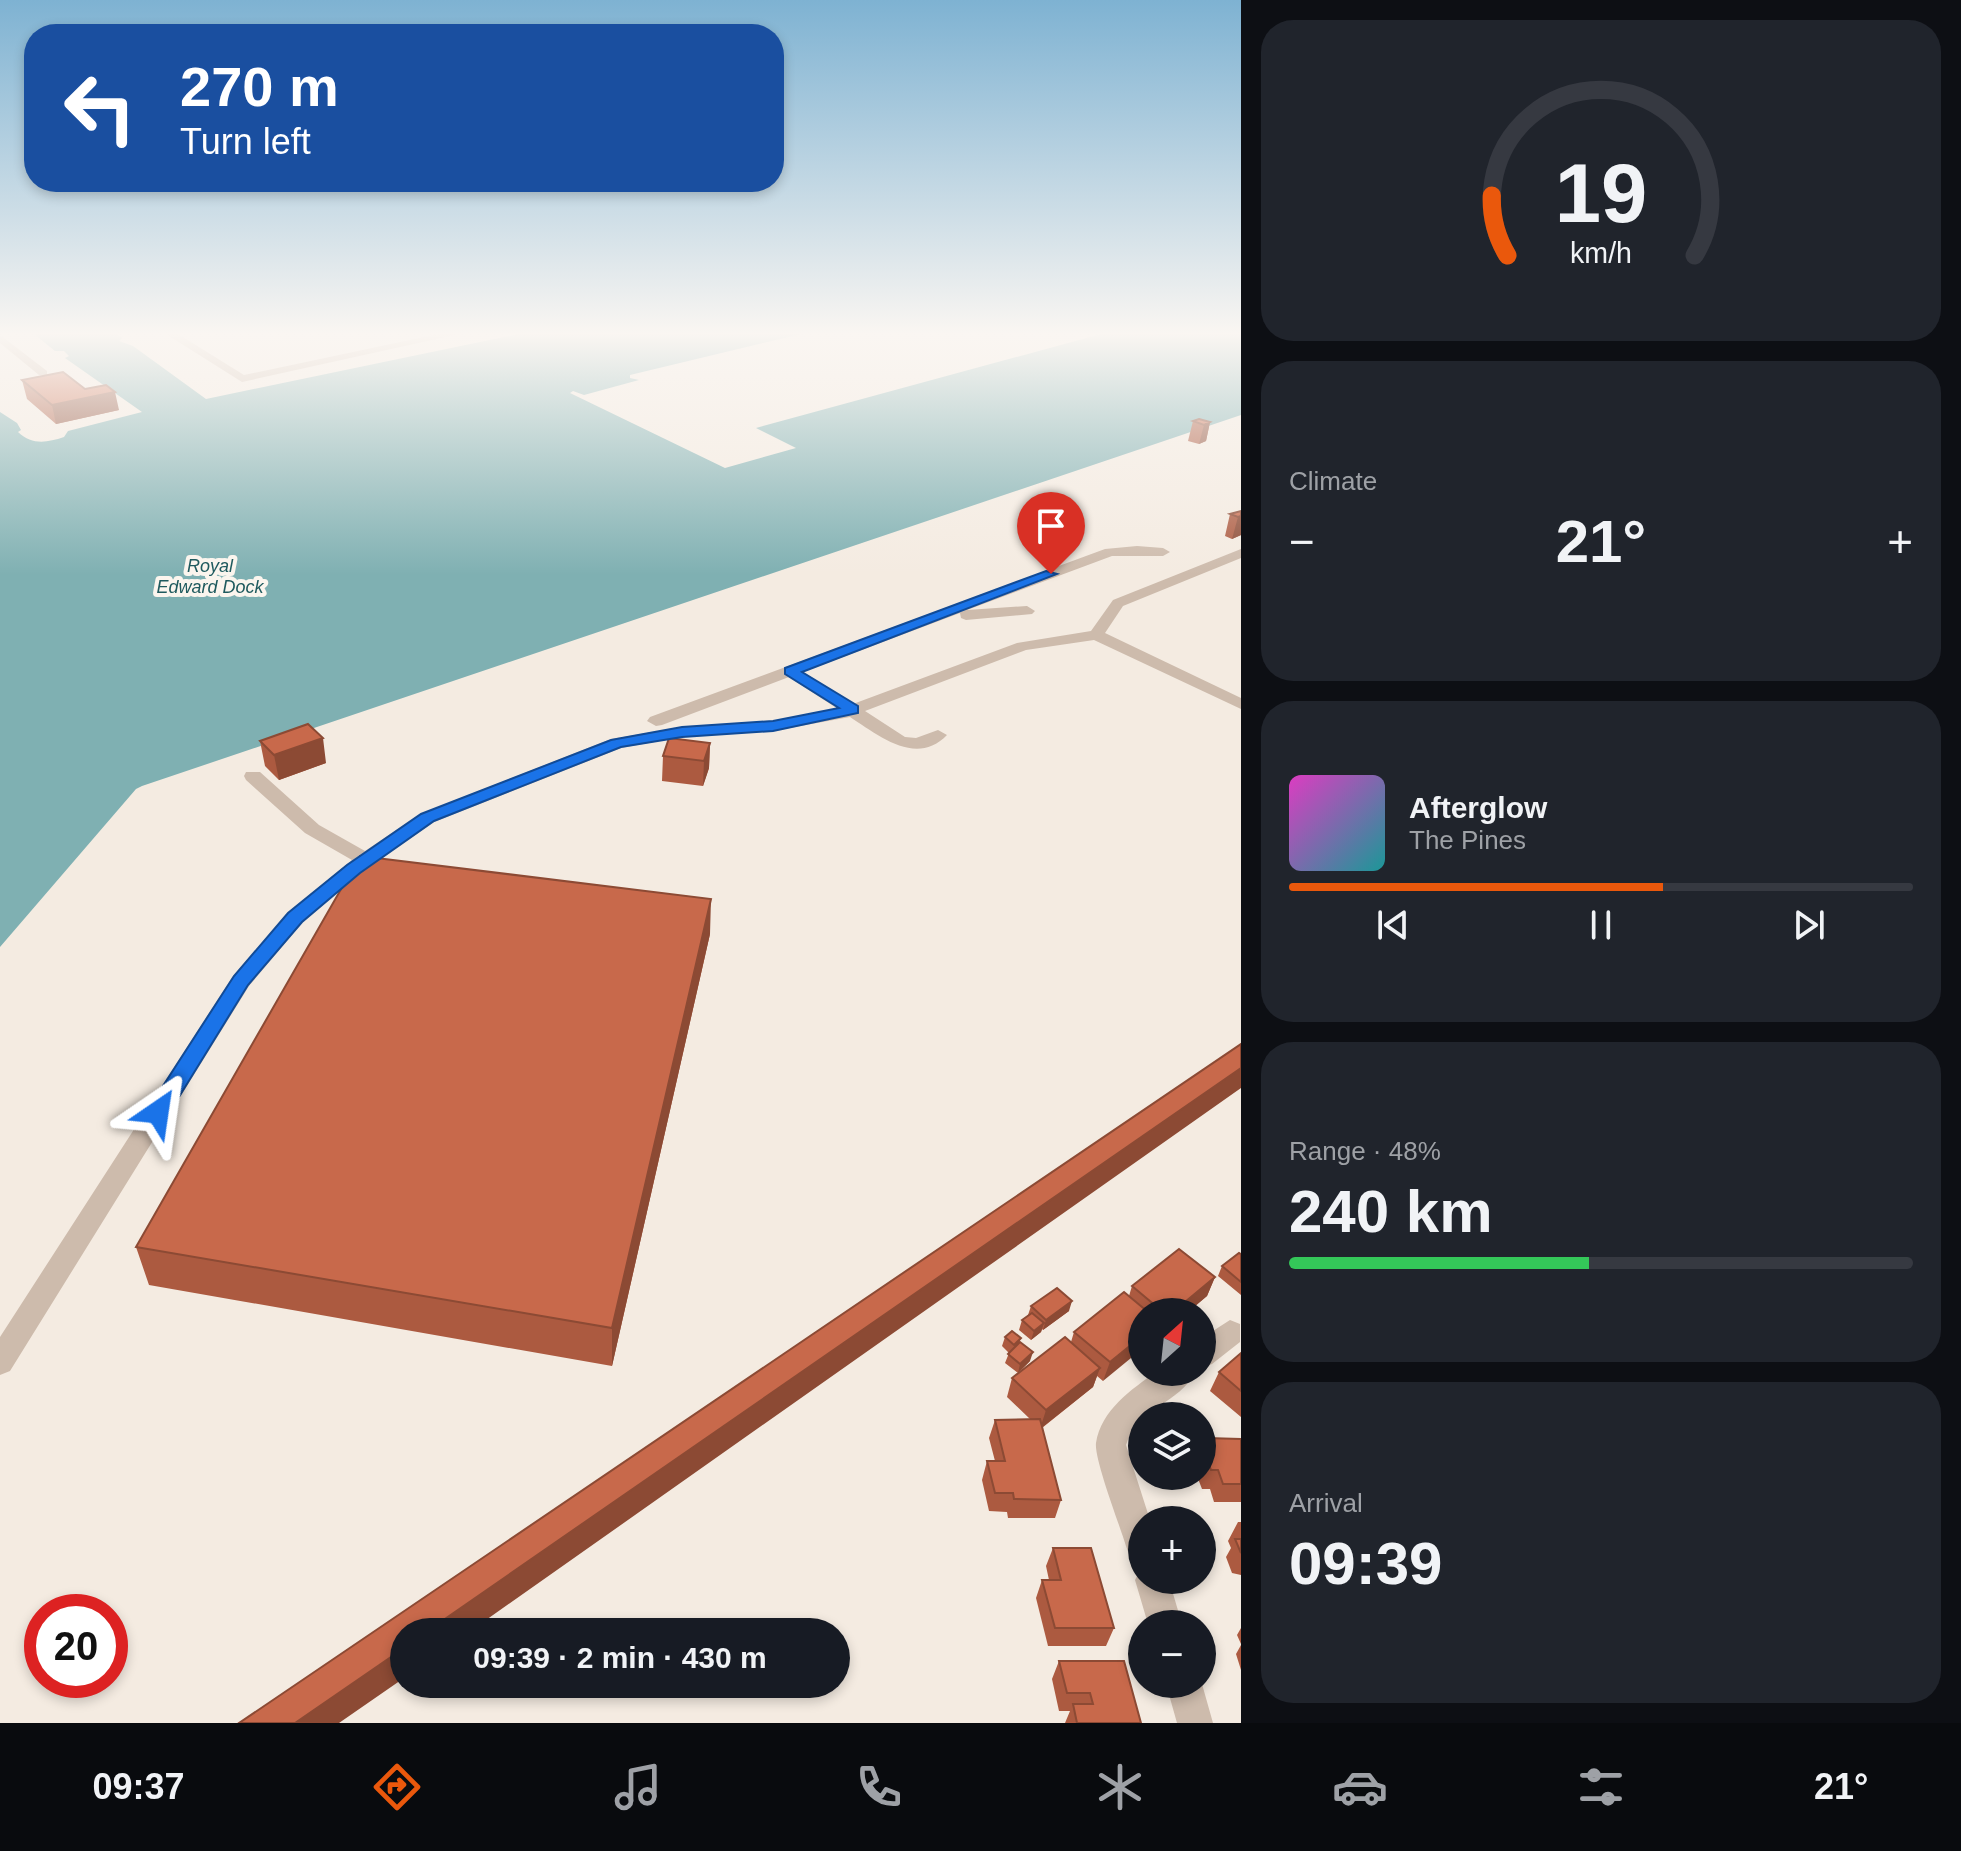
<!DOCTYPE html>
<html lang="en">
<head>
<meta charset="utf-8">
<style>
  body { margin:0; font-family:Arial,sans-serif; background:#20242c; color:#f1f3f6; height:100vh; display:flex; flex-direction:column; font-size:30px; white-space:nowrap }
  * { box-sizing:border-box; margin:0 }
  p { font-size:26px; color:#9ea1a6 }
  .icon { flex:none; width:44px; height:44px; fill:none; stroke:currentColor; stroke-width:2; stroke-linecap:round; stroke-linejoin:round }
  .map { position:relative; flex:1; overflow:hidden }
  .drawer { display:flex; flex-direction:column; gap:20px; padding:20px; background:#0d0f14; width:720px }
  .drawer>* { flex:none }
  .guide { position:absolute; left:24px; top:24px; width:760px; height:168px; border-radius:32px; box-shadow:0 4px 12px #0003; background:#1a4fa0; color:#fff; overflow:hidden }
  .needle { width:52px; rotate:27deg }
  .tools { position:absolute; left:1128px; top:1298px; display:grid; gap:16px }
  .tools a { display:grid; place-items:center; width:88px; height:88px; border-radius:50%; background:#171b24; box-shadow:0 4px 12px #0003; font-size:40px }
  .speed { position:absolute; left:24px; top:1594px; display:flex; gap:16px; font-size:40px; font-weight:700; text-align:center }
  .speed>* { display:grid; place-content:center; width:104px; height:104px; border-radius:50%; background:#171b24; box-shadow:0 4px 12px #0003; line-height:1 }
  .speed .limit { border:12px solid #d22; background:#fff; color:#111 }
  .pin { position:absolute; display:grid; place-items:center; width:68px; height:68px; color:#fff; margin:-82px -34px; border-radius:50% 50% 50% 0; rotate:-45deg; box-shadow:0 0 8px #0007 }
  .pin .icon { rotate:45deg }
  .me { position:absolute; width:88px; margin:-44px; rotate:32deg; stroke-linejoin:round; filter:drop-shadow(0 0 6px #0008) }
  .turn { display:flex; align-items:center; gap:28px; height:168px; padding:0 24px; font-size:36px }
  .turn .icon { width:104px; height:104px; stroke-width:2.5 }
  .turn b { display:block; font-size:56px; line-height:68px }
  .big { font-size:60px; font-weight:700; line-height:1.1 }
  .drawer .tile { flex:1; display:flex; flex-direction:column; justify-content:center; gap:12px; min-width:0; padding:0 28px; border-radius:32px; background:#20242c }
  .drawer .dial { align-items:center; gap:0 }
  .dial svg { height:208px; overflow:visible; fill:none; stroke:#363941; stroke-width:7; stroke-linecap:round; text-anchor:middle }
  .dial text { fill:#f1f3f6; stroke:none }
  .song { display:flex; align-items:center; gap:24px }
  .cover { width:96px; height:96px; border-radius:12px; background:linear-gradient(135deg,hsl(310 70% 55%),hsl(180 70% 35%)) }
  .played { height:8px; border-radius:4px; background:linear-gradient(90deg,#ea580c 60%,#363941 60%) }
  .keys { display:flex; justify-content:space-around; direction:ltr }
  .heat { display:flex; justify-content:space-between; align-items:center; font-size:44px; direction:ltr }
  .charge { height:12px; border-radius:6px; background:linear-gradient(90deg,#34c759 48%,#363941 0) }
  .trip { position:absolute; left:390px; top:1618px; width:460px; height:80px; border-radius:40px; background:#171b24; box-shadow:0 4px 12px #0003; font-weight:700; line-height:80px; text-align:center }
  .tab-bar { display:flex; height:128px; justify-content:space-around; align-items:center; background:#090b0e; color:#9ea1a6 }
  .tab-bar .icon { width:56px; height:56px }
  .tab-bar .selected { color:#ea580c }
  .tab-bar b { font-size:36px; color:#f1f3f6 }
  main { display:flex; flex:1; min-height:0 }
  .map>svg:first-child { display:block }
  .water { fill:#7fb0b2 }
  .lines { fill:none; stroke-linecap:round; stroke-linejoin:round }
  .minor { fill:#cdbbac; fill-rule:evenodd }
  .wall { fill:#ac5a40 }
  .shaded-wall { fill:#8c4a34 }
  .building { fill:#c8694b; stroke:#8c4a34; stroke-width:2 }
  .route { fill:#1a73e8; stroke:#114b97; stroke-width:2 }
  .labels { text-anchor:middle; stroke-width:8; stroke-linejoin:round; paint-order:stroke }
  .far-water-label { font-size:18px; font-style:italic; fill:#1f5a5e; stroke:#fbf5ee }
</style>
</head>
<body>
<main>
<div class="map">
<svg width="1241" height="1723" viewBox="0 0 1241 1723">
  <rect width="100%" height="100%" fill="#f4ebe1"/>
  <path class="water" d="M 34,334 L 117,334 L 122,338 L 119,341 L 133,346 L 206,399 L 519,334 L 801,334 L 630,375 L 630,378 L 639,380 L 584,395 L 573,391 L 570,393 L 725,468 L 796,448 L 756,428 L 1101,334 L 1241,334 L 1241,415 L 142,786 L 136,789 L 0,947 L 0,412 L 17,423 L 21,430 L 18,432 C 32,445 46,443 64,437 L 68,431 L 142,412 L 65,358 L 69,356 L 64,351 L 55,351 Z"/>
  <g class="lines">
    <path class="minor" d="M 166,334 L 178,334 L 244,375 L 438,334 L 459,334 L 242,382 Z
      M 0,335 L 47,371 L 47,375 L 39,375 L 0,343 Z
      M 1137,546 L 1163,548 L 1170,552 L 1163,556 L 1112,556 L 967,610 L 1027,606 L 1035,611 L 1032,614 L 966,620 L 961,618 L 960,613 L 803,672 L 853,704 L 1017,643 L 1091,631 L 1113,600 L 1241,549 L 1241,558 L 1123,606 L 1105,633 L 1241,698 L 1241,709 L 1094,640 L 1026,650 L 865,711 L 905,737 L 916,738 L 938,730 L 947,735 C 916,767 878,735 850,717 L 773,731 L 682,737 L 621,748 L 434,822 L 360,873 L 302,923 L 249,986 L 10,1371 L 0,1375 L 0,1337 L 233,976 L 288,913 L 352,860 L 305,833 L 246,780 L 244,776 L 246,772 L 260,772 L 319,825 L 365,851 L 420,814 L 611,739 L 682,727 L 773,721 L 838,709 L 789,677 L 662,725 L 656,726 L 647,721 L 650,717 L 1105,549 Z
      M 1230,1320 L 1240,1324 L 1240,1342 L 1212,1364 L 1202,1368 L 1202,1338 Z
      M 1156,1372 L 1195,1372 C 1180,1404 1138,1406 1126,1445 L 1150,1520 L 1142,1520 L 1142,1562 L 1130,1557 L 1126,1546 C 1120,1526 1094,1459 1096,1443 C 1101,1410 1132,1389 1156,1372 Z
      M 1142,1567 L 1142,1580 L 1169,1580 L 1182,1624 L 1148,1624 L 1135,1580 Z
      M 1166,1684 L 1202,1684 L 1213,1723 L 1177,1723 Z"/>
  </g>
  <path class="wall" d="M 22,380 L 85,389 L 119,410 L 56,424 L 27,399 Z
    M 1193,421 L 1210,422 L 1206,441 L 1199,444 L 1188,441 Z
    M 1241,511 L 1241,535 L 1232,539 L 1225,536 L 1230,514 Z
    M 260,741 L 326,763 L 279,780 L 265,766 Z
    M 710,743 L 709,768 L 703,786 L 662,781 L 663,756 Z
    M 710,934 L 612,1366 L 149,1285 L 136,1247 Z
    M 1241,1254 L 1241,1295 L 1218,1276 L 1222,1266 Z
    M 1215,1277 L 1207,1296 L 1188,1312 L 1142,1312 L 1103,1381 L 1097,1376 L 1093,1387 L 1042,1428 L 1061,1500 L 1055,1518 L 1008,1518 L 1007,1512 L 989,1511 L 982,1480 L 987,1461 L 995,1461 L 989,1438 L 995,1420 L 1030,1419 L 1007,1397 L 1012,1378 L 1071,1342 L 1074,1332 L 1129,1296 L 1132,1286 Z
    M 1031,1306 L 1069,1311 L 1043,1330 L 1042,1329 L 1041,1332 L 1031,1340 L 1019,1330 L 1022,1320 L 1028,1315 Z
    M 1005,1337 L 1021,1338 L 1019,1343 L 1030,1361 L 1018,1373 L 1005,1363 L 1009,1353 L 1002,1346 Z
    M 1241,1353 L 1241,1417 L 1210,1391 L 1219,1372 Z
    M 1206,1438 L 1241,1439 L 1241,1502 L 1214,1502 L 1210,1489 L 1202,1489 L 1197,1476 L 1202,1476 L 1202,1447 Z
    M 1238,1522 L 1241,1522 L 1241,1575 L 1232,1573 L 1226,1557 L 1231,1548 L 1228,1541 Z
    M 1053,1548 L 1114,1628 L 1106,1646 L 1048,1646 L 1036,1598 L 1042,1580 L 1049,1580 L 1046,1566 Z
    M 1241,1628 L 1241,1644 L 1237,1635 Z
    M 1241,1645 L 1241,1670 L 1236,1654 Z
    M 1059,1661 L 1141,1723 L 1065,1723 L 1070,1711 L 1059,1711 L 1052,1679 Z"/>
  <path class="shaded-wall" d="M 115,392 L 119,410 L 56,424 L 52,405 Z
    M 1210,422 L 1206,441 L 1199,444 L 1204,425 Z
    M 1241,516 L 1241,535 L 1232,539 L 1238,517 Z
    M 323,738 L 326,763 L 279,780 L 274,755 Z
    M 710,743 L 709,768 L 703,786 L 704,761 Z
    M 711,899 L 710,934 L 612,1366 L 612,1328 Z
    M 1241,1068 L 1241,1088 L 469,1632 L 426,1632 Z
    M 1215,1277 L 1207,1296 L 1188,1312 L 1173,1312 Z
    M 1072,1301 L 1069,1311 L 1043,1330 L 1046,1320 Z
    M 1044,1323 L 1041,1332 L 1031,1340 L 1034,1331 Z
    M 1142,1336 L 1142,1349 L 1103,1381 L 1110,1362 Z
    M 1033,1352 L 1030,1361 L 1018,1373 L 1020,1364 Z
    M 1100,1368 L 1093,1387 L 1040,1429 L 1046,1410 Z
    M 404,1648 L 404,1678 L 339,1723 L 295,1723 Z"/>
  <path class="building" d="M 63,372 L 85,389 L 106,385 L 115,392 L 52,405 L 22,380 Z
    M 1199,419 L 1210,422 L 1204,425 L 1193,421 Z
    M 1241,511 L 1241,516 L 1238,517 L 1230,514 Z
    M 308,724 L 323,738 L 274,755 L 260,741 Z
    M 669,738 L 710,743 L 704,761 L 663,756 Z
    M 360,856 L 711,899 L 612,1328 L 136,1247 Z
    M 1241,1044 L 1241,1068 L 426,1632 L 404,1632 L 404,1648 L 295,1723 L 239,1723 Z
    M 1179,1249 L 1215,1277 L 1173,1312 L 1163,1312 L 1132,1286 Z
    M 1239,1253 L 1241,1254 L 1241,1282 L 1222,1266 Z
    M 1057,1288 L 1072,1301 L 1046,1320 L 1031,1306 Z
    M 1124,1292 L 1148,1312 L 1142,1312 L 1142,1336 L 1110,1362 L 1074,1332 Z
    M 1032,1313 L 1044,1323 L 1034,1331 L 1022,1320 Z
    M 1012,1331 L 1021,1338 L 1014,1345 L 1005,1337 Z
    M 1065,1337 L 1100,1368 L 1046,1410 L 1012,1378 Z
    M 1020,1342 L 1033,1352 L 1020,1364 L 1008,1354 Z
    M 1241,1353 L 1241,1391 L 1219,1372 Z
    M 1040,1419 L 1061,1500 L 1014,1499 L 1013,1493 L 995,1493 L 987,1461 L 1005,1461 L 995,1420 Z
    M 1206,1438 L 1241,1439 L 1241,1484 L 1223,1484 L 1218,1470 L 1211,1470 L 1204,1453 L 1212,1453 Z
    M 1235,1539 L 1241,1539 L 1241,1553 Z
    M 1053,1548 L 1091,1548 L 1114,1628 L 1055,1628 L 1042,1580 L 1061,1580 Z
    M 1059,1661 L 1124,1661 L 1141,1723 L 1077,1723 L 1073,1704 L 1093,1704 L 1090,1693 L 1067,1693 Z"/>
  <linearGradient id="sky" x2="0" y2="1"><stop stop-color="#7eb2d2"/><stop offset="0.58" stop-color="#faf6f2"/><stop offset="1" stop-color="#faf6f2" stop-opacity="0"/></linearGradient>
  <rect width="1241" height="575" fill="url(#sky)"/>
  <path class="route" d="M 1046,571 L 1057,574 L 802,672 L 858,706 L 858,713 L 773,731 L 682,737 L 621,747 L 434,821 L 360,873 L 302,922 L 248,985 L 166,1118 L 158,1120 L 150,1118 L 147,1112 L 150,1106 L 234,976 L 288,913 L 347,865 L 421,814 L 611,740 L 682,727 L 773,721 L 839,708 L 785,674 L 785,668 Z"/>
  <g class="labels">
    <g class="far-water-label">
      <text x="210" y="572">Royal<tspan x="210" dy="21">Edward Dock</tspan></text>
    </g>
  </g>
</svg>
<div class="tools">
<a><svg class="needle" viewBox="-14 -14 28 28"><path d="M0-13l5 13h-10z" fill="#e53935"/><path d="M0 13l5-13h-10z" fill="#9ea1a6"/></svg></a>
<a><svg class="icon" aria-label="layers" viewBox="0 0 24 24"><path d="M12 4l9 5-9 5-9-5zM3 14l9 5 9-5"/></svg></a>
<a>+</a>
<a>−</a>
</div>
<div class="speed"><div class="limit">20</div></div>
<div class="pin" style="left:1051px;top:574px;background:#d93025"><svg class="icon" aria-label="arrive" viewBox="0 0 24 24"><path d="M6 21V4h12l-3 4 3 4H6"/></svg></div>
<svg class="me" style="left:158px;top:1112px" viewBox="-20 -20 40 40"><path d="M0-17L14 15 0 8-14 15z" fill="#1a73e8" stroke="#fff" stroke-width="4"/></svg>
<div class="trip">09:39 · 2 min · 430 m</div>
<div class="guide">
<div class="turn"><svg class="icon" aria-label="left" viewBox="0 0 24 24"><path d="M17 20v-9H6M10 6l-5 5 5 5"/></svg><div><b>270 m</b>Turn left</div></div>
</div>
</div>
<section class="drawer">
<div class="tile dial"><svg viewBox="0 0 100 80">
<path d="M14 69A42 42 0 1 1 86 69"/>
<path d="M14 69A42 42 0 0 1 8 46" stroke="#ea580c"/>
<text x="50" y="56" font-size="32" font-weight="700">19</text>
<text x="50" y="72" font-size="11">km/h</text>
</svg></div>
<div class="tile"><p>Climate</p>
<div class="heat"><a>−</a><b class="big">21°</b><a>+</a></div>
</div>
<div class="tile">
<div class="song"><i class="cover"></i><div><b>Afterglow</b><p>The Pines</p></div></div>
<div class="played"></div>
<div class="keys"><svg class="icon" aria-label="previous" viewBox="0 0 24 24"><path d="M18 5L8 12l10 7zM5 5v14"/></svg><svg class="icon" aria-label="pause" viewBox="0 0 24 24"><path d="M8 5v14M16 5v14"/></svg><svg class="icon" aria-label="next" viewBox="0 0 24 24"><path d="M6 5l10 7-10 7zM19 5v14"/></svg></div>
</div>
<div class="tile"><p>Range · 48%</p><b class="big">240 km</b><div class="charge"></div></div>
<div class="tile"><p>Arrival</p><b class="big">09:39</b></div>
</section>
</main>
<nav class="tab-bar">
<b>09:37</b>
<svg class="icon selected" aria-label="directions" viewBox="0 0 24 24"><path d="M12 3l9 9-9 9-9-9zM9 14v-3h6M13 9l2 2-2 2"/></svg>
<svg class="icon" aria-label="music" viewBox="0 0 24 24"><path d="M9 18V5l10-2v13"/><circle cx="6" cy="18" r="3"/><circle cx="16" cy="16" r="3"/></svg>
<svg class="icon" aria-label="phone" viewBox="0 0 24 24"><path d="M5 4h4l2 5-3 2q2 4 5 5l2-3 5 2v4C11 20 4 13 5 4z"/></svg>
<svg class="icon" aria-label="climate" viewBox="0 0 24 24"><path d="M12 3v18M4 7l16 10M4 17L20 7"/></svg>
<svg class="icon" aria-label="car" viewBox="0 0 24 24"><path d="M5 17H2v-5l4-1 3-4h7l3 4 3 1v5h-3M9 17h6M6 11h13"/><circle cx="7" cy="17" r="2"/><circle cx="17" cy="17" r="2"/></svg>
<svg class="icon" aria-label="filters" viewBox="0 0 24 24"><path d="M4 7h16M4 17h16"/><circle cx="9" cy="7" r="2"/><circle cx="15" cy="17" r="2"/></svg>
<b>21°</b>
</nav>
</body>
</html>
